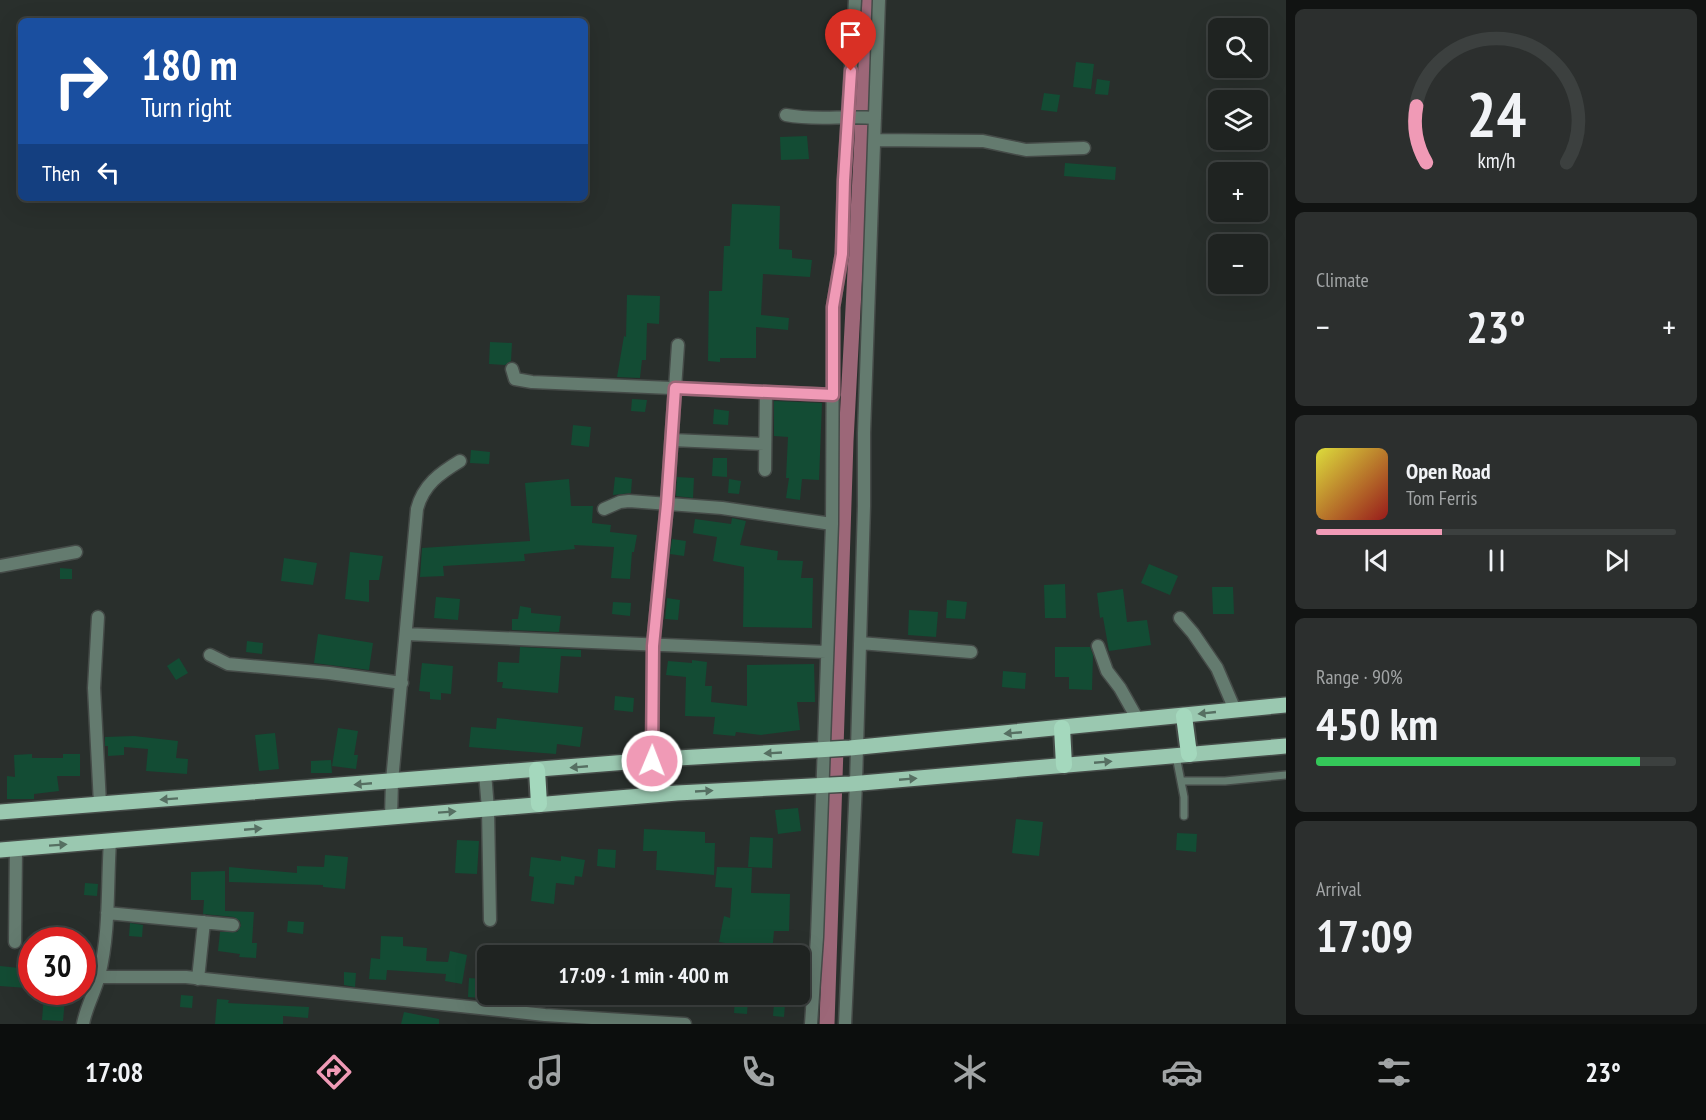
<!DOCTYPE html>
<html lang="en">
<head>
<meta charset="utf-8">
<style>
  body { margin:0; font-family:"PT Sans Narrow",sans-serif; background:#2c2f2e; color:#f1f3f6; height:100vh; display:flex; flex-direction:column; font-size:22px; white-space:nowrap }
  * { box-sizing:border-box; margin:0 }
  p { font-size:20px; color:#a1a4a5 }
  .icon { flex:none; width:33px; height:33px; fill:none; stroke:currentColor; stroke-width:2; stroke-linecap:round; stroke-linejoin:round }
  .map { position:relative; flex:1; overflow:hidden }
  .details { display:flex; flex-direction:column; gap:9px; padding:9px; background:#111312; width:420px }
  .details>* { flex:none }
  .guide { position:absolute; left:18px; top:18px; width:570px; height:183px; border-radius:9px; box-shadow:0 6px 24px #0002,0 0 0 2px #3c403f; background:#1a4fa0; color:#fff; overflow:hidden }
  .controls { position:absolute; left:1208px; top:18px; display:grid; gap:12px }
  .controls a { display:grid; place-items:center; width:60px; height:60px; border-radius:9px; background:#1f2321; box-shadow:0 6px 24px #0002,0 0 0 2px #3c403f; font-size:30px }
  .speed { position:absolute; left:18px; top:927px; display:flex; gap:12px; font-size:30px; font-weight:700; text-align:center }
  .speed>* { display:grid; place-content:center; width:78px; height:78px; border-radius:50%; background:#1f2321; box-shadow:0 6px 24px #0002,0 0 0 2px #3c403f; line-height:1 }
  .speed .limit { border:9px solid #d22; background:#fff; color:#111 }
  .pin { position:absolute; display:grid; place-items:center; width:51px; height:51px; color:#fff; margin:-62px -26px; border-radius:50% 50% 50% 0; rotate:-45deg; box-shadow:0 0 6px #0007 }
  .pin .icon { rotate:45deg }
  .me { position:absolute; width:66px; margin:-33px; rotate:1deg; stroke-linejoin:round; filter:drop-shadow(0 0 4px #0008) }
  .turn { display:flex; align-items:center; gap:21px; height:126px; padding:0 24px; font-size:27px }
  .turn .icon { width:78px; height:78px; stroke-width:2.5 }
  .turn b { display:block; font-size:42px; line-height:51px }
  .then { display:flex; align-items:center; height:57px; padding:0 24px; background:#0003; gap:12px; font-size:22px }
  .big { font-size:45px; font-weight:800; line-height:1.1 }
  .details .card { flex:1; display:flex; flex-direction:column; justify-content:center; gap:9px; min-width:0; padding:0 21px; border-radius:9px; background:#2c2f2e }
  .details .dial { align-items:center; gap:0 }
  .dial svg { height:156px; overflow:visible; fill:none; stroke:#3c403f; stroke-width:7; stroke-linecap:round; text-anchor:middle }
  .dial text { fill:#f1f3f6; stroke:none }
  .song { display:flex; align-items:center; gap:18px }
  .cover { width:72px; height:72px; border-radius:9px; background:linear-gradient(135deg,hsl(60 70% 55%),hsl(0 70% 35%)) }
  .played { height:6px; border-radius:3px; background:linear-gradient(90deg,#f09ab6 35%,#3c403f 35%) }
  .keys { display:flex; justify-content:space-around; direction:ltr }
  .heat { display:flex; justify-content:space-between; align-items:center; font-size:33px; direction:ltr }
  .charge { height:9px; border-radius:4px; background:linear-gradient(90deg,#34c759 90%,#3c403f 0) }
  .trip { position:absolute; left:477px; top:945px; width:333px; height:60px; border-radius:9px; background:#1f2321; box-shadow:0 6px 24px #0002,0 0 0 2px #3c403f; font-weight:800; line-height:60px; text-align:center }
  .tabs { display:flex; height:96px; justify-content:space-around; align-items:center; background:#0c0e0d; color:#a1a4a5 }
  .tabs .icon { width:42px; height:42px }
  .tabs .on { color:#f09ab6 }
  .tabs b { font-size:27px; color:#f1f3f6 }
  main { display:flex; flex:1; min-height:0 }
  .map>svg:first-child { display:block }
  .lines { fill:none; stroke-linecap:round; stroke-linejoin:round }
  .canal { stroke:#9c6778; stroke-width:15 }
  .building { fill:#134c34 }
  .service-casing { stroke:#454b48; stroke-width:10 }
  .minor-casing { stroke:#454b48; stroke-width:15 }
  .primary-casing { stroke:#454b48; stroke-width:18 }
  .trunk-casing { stroke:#454b48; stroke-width:20 }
  .service { stroke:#647b6f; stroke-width:7 }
  .minor { stroke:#647b6f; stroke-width:12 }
  .primary { stroke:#9ac8b0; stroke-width:15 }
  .trunk { stroke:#a4d8bd; stroke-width:16 }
  .oneway { fill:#566f62 }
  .route-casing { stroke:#9c6476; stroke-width:15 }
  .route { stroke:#f09ab6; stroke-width:10 }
</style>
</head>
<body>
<main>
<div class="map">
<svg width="1286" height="1024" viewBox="0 0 1286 1024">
  <rect width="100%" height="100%" fill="#292f2c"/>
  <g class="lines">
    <path class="canal" d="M 827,1024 L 846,441 L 862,139 L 866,0"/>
  </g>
  <path class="building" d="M 1076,62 L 1094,64 L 1091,89 L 1073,87 Z
    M 1097,79 L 1110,81 L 1108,95 L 1095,94 Z
    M 1044,93 L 1060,95 L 1057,112 L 1041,110 Z
    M 807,136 L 809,159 L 781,160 L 780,137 Z
    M 1065,163 L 1116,167 L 1115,180 L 1064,176 Z
    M 732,204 L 780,206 L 779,249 L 792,250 L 792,258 L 812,260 L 810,277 L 763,274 L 761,315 L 789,318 L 788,330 L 756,327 L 756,358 L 720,358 L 720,362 L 708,361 L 709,291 L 722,291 L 724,246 L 730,246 Z
    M 627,295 L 660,296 L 659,324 L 647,323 L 646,360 L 642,360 L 640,378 L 617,377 L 624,336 L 626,337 Z
    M 490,342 L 512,343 L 511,361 L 505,365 L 489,364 Z
    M 632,399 L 647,400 L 645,412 L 631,411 Z
    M 774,401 L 822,403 L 819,480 L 802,479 L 800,500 L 786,498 L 789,478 L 786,478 L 788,437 L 774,436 Z
    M 714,409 L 729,411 L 728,425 L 713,424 Z
    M 573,425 L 591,427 L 589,447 L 571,445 Z
    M 471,450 L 490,452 L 489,464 L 470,463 Z
    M 713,458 L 727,458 L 727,477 L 712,476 Z
    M 615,477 L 632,479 L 631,493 L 613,495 Z
    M 677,477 L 694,478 L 693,498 L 676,496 Z
    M 569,479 L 571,506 L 593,506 L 592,523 L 611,525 L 610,532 L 637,535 L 634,552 L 632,552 L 630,579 L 611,578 L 614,547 L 574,545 L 575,549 L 524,554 L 525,561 L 443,566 L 444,576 L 420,577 L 422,548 L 530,541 L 525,483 Z
    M 729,479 L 741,481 L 739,494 L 728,493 Z
    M 732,518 L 746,521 L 740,545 L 778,551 L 777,560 L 803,561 L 801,578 L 813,578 L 812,628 L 743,627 L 744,567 L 713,561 L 717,537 L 693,533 L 695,519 L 731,524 Z
    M 672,539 L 686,541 L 684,556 L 670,554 Z
    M 350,552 L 383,556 L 379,580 L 369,580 L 369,602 L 345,599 Z
    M 284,558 L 317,563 L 313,585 L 281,581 Z
    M 1149,564 L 1178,576 L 1170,595 L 1141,583 Z
    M 60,568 L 72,569 L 72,579 L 60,579 Z
    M 1065,584 L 1066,618 L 1045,618 L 1044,585 Z
    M 1212,587 L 1233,587 L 1234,614 L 1213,614 Z
    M 1123,589 L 1127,622 L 1147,620 L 1151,645 L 1109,651 L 1103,617 L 1100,618 L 1097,593 Z
    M 436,597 L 460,599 L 458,620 L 434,618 Z
    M 667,598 L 680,600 L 678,620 L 665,619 Z
    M 947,600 L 967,602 L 965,619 L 946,618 Z
    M 613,602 L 631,603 L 630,616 L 612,614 Z
    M 520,606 L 531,608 L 531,613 L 561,616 L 559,632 L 512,630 L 512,619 L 518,619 Z
    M 909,610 L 938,612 L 936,637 L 908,635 Z
    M 318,634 L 373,643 L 369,670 L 314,663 Z
    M 247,641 L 263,643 L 262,654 L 246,652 Z
    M 520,647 L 581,650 L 581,657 L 561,656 L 558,693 L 502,688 L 503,682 L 497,682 L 498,662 L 519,663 Z
    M 1055,647 L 1090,647 L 1093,655 L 1092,690 L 1069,689 L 1069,677 L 1055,677 Z
    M 179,658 L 188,673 L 176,680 L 167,666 Z
    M 692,660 L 707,662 L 705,686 L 712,686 L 711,702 L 747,706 L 747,665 L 814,664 L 815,702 L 797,702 L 800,730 L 761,735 L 736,732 L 735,736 L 713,734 L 715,717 L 685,716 L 686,677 L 666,675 L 668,661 L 692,663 Z
    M 422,663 L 453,666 L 451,694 L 441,693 L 441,700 L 430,699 L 430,692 L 419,691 Z
    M 1003,671 L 1026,673 L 1025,689 L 1002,687 Z
    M 615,696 L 634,698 L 633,712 L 614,710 Z
    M 497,718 L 583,727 L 580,747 L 557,744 L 556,754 L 469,747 L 471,727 L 496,729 Z
    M 338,728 L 358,731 L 354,755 L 358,755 L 356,769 L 332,766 Z
    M 275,733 L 279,769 L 259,771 L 255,735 Z
    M 134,736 L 178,741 L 176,758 L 188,759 L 187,774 L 146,771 L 148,749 L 124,747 L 124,755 L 108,756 L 108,746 L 105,746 L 105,737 Z
    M 32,754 L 32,758 L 63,758 L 63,754 L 80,754 L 80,776 L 57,776 L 59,791 L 34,794 L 34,799 L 7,799 L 7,776 L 15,777 L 14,755 Z
    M 331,760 L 332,773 L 311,773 L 311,761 Z
    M 798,808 L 801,831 L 778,834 L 775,810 Z
    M 1016,819 L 1043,822 L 1039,856 L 1012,853 Z
    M 644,829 L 705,832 L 705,843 L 715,843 L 714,875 L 656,870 L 657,851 L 643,851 Z
    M 1177,833 L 1197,834 L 1196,852 L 1176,850 Z
    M 750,837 L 773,838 L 772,868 L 748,867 Z
    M 457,840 L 479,841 L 477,874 L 455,873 Z
    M 598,849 L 616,850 L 615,868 L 597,866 Z
    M 325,855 L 348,857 L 345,889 L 323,887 L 323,885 L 229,882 L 229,867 L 297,873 L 297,866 L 324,867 Z
    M 561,856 L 585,860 L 582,877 L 575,876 L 574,885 L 556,883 L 554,904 L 531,901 L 534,877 L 529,876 L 531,857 L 561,861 Z
    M 717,867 L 752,868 L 751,893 L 790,894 L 789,931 L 774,931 L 772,954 L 748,953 L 749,947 L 719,942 L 724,916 L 730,918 L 732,888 L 715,887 Z
    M 225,871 L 225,911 L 254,912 L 252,943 L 257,943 L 256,958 L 239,957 L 240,954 L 218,951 L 220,932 L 237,932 L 241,926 L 240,921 L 234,917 L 203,914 L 204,900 L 191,900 L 191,872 Z
    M 85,883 L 98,884 L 97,896 L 84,895 Z
    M 288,921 L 304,922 L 303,934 L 287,932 Z
    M 130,923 L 143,925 L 142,937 L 129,936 Z
    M 381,936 L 403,937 L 403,946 L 427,948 L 426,961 L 448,962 L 450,951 L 467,955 L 462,984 L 445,981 L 446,974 L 387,970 L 386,980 L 369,979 L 371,958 L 380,959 Z
    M 0,966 L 29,969 L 27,988 L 0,986 Z
    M 344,972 L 356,973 L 355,987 L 344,985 Z
    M 469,978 L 483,979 L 481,998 L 468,997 Z
    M 44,994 L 57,995 L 56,999 L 65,999 L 63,1021 L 42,1020 Z
    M 181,995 L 193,996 L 192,1008 L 180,1007 Z
    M 217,999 L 229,1000 L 228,1003 L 309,1007 L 308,1018 L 283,1016 L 283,1024 L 215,1024 Z
    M 735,999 L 748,1000 L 747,1014 L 734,1013 Z
    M 774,1003 L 785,1004 L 784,1017 L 773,1016 Z
    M 404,1012 L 439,1019 L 439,1024 L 401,1024 Z"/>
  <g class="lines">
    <g class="service-casing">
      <path id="service" d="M 1176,756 L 1184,797 L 1184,816
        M 1182,781 L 1225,781 L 1286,775"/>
    </g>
    <g class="minor-casing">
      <path id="minor" d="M 786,115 C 816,121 845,115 875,118
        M 875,140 L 983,141 L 1026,150 L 1084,148
        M 512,369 L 515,379 L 532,382 L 833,395
        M 672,440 L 765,444
        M 765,470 L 766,392
        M 604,509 L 620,502 L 629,501 L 722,508 L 832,524
        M 0,566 L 76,552
        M 98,617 L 94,688 L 100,804
        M 1180,618 L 1193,633 L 1217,668 L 1235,710
        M 406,634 L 826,652
        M 860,643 L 971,652
        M 1098,646 L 1107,671 L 1120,688 L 1138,720
        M 210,655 L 228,664 L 329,673 L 402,683
        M 485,773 L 488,809 L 490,920
        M 652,795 L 653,646 L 667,504 L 678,345
        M 391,817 L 392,781 L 417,509 C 423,485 440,473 460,461
        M 107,913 L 233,925
        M 15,942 L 16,848
        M 99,977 L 186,977 L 545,1015 L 685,1024
        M 198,979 L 204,922
        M 83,1024 C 86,1007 95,992 99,976 C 110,932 107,885 110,841
        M 811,1024 L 817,937 L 832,524 L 833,307 L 842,254 L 844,180 L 855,0
        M 845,1024 L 856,783 L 864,506 L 864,433 L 879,0"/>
    </g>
    <g class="primary-casing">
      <path id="primary" d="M 0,812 L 678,758 L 850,748 L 1286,705
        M 0,850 L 677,793 L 850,784 L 1286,746"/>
    </g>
    <g class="trunk-casing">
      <path id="trunk" d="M 1184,716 L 1189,754
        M 1062,728 L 1064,765
        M 537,770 L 539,804"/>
    </g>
    <use href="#service" class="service"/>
    <use href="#minor" class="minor"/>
    <use href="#primary" class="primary"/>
    <use href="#trunk" class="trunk"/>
  </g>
  <defs><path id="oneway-solid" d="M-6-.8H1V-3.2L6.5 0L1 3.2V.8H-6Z" transform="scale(1.5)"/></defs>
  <g class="oneway">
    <use href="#oneway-solid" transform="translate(1207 713) rotate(174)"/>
    <use href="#oneway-solid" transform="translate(1013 733) rotate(175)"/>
    <use href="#oneway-solid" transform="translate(773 753) rotate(177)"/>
    <use href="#oneway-solid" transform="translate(1103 762) rotate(-5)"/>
    <use href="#oneway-solid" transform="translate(579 767) rotate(175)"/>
    <use href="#oneway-solid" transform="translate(908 779) rotate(-5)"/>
    <use href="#oneway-solid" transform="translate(363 784) rotate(175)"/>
    <use href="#oneway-solid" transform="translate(704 791) rotate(-3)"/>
    <use href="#oneway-solid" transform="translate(169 799) rotate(176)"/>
    <use href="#oneway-solid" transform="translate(447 812) rotate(-4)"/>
    <use href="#oneway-solid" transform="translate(253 829) rotate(-5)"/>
    <use href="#oneway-solid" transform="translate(58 845) rotate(-4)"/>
  </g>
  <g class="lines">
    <g class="route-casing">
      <path id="route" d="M 652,761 L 653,646 L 667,504 L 675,388 L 833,395 L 833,307 L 842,254 L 844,180 L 851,71"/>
    </g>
    <use href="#route" class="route"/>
  </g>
</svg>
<div class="controls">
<a><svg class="icon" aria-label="search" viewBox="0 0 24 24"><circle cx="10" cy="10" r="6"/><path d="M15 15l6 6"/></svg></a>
<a><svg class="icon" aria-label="layers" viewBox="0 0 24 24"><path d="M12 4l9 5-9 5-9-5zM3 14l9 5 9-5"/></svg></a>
<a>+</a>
<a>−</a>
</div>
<div class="speed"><div class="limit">30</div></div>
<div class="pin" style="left:851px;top:71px;background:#d93025"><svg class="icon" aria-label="arrive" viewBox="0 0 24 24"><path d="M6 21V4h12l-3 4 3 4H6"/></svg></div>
<svg class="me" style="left:652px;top:761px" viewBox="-20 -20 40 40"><circle r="17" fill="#f09ab6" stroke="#fff" stroke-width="3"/><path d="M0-11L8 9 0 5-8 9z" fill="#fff"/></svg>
<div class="trip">17:09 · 1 min · 400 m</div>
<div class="guide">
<div class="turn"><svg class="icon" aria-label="right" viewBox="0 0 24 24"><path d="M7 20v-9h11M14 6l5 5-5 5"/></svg><div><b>180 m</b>Turn right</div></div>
<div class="then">Then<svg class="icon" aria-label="left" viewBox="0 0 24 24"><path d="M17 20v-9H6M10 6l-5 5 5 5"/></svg></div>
</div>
</div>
<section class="details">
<div class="card dial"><svg viewBox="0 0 100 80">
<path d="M14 69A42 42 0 1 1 86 69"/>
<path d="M14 69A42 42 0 0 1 9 40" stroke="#f09ab6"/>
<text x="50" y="56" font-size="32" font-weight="700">24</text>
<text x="50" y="72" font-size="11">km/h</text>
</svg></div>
<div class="card"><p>Climate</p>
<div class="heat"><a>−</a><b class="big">23°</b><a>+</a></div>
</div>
<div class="card">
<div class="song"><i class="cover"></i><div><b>Open Road</b><p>Tom Ferris</p></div></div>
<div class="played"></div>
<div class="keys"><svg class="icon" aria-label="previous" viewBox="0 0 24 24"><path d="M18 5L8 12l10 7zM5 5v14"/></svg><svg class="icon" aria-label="pause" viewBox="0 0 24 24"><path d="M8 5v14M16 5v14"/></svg><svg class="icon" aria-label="next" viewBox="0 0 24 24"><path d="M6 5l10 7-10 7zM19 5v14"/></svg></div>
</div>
<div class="card"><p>Range · 90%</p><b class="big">450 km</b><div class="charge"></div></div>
<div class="card"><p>Arrival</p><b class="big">17:09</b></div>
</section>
</main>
<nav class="tabs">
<b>17:08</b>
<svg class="icon on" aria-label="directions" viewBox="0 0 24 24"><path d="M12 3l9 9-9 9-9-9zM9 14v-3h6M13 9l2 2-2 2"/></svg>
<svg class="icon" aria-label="music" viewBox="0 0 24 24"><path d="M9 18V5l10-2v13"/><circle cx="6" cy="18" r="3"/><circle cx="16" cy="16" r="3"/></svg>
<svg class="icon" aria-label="phone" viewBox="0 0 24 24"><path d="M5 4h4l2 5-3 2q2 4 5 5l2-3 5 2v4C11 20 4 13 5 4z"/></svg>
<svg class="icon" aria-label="climate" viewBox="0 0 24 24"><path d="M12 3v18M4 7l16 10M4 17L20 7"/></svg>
<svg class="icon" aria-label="car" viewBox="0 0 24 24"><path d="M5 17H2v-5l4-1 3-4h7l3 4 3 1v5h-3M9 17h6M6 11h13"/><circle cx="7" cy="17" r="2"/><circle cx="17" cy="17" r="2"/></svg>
<svg class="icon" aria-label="filters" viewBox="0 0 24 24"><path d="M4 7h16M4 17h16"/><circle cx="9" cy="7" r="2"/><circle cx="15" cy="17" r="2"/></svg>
<b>23°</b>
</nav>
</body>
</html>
